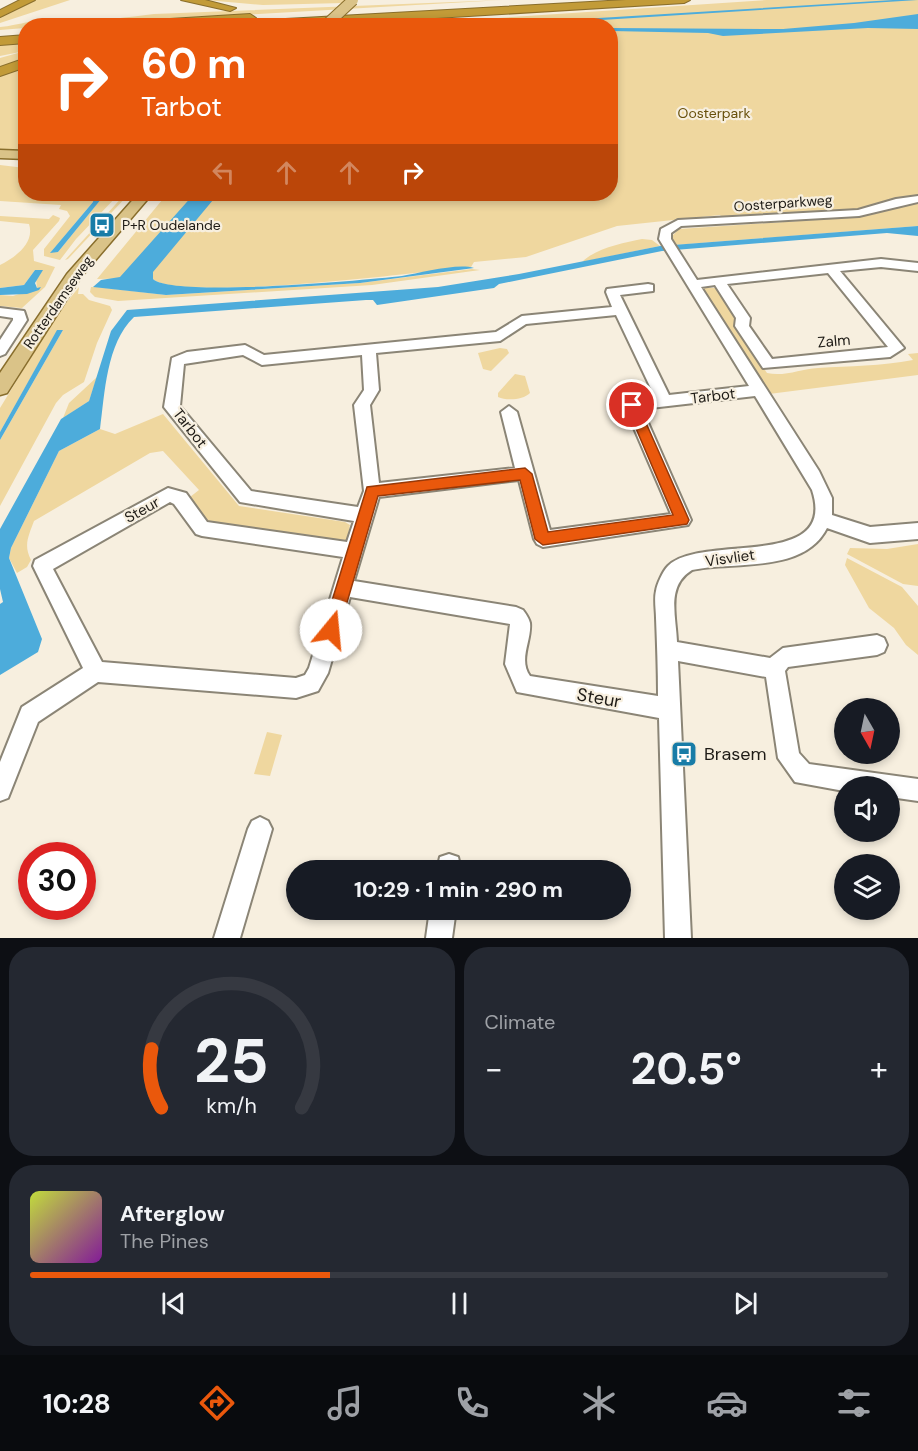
<!DOCTYPE html>
<html lang="en">
<head>
<meta charset="utf-8">
<style>
  body { margin:0; font-family:"DM Sans",sans-serif; background:#242831; color:#f1f3f6; height:100vh; display:flex; flex-direction:column; font-size:22px; white-space:nowrap }
  * { box-sizing:border-box; margin:0 }
  p { font-size:20px; color:#9ea1a6 }
  .icon { flex:none; width:33px; height:33px; fill:none; stroke:currentColor; stroke-width:2; stroke-linecap:round; stroke-linejoin:round }
  .map { position:relative; height:938px; overflow:hidden }
  .drawer { display:flex; flex-direction:column; gap:9px; padding:9px; background:#0d0f14; flex:1 }
  .drawer>* { flex:none }
  .hud { position:absolute; left:18px; top:18px; width:600px; height:183px; border-radius:24px; box-shadow:0 3px 9px #0003; background:#ea580c; color:#fff; overflow:hidden }
  .needle { width:39px; rotate:171deg }
  .controls { position:absolute; left:834px; top:698px; display:grid; gap:12px }
  .controls a { display:grid; place-items:center; width:66px; height:66px; border-radius:50%; background:#171b24; box-shadow:0 3px 9px #0003; font-size:30px }
  .speed { position:absolute; left:18px; top:842px; display:flex; gap:12px; font-size:30px; font-weight:700; text-align:center }
  .speed>* { display:grid; place-content:center; width:78px; height:78px; border-radius:50%; background:#171b24; box-shadow:0 3px 9px #0003; line-height:1 }
  .speed .limit { border:9px solid #d22; background:#fff; color:#111 }
  .pin { position:absolute; display:grid; place-items:center; width:51px; height:51px; color:#fff; margin:-26px; border:3px solid #fff; border-radius:50%; box-shadow:0 2px 6px #0007 }
  .me { position:absolute; width:66px; margin:-33px; rotate:17deg; stroke-linejoin:round; filter:drop-shadow(0 0 4px #0008) }
  .turn { display:flex; align-items:center; gap:21px; height:126px; padding:0 24px; font-size:27px }
  .turn .icon { width:78px; height:78px; stroke-width:2.5 }
  .turn b { display:block; font-size:42px; line-height:51px }
  .lanes { display:flex; align-items:center; height:57px; padding:0 24px; background:#0003; justify-content:center; gap:30px; direction:ltr }
  .lanes .off { opacity:.35 }
  .big { font-size:45px; font-weight:700; line-height:1.1 }
  .drawer .card { flex:1; display:flex; flex-direction:column; justify-content:center; gap:9px; min-width:0; padding:0 21px; border-radius:24px; background:#242831 }
  .drawer .dial { align-items:center; gap:0 }
  .dial svg { height:156px; overflow:visible; fill:none; stroke:#363941; stroke-width:7; stroke-linecap:round; text-anchor:middle }
  .dial text { fill:#f1f3f6; stroke:none }
  .song { display:flex; align-items:center; gap:18px }
  .cover { width:72px; height:72px; border-radius:9px; background:linear-gradient(135deg,hsl(70 70% 55%),hsl(290 70% 35%)) }
  .played { height:6px; border-radius:3px; background:linear-gradient(90deg,#ea580c 35%,#363941 35%) }
  .keys { display:flex; justify-content:space-around; direction:ltr }
  .heat { display:flex; justify-content:space-between; align-items:center; font-size:33px; direction:ltr }
  .drawer .tiles { flex:1; display:grid; gap:9px; grid-template-columns:1fr 1fr }
  .card:last-child { grid-column:span 2 }
  .trip { position:absolute; left:286px; top:860px; width:345px; height:60px; border-radius:30px; background:#171b24; box-shadow:0 3px 9px #0003; font-weight:700; line-height:60px; text-align:center }
  .dock { display:flex; height:96px; justify-content:space-around; align-items:center; background:#090b0e; color:#9ea1a6 }
  .dock .icon { width:42px; height:42px }
  .dock .selected { color:#ea580c }
  .dock b { font-size:27px; color:#f1f3f6 }
  .map>svg:first-child { display:block }
  .green { fill:#efd79f }
  .water { fill:#4dacdb }
  .lines { fill:none; stroke-linecap:round; stroke-linejoin:round }
  .minor-casing { stroke:#8b8576; stroke-width:4 }
  .major-casing { stroke:#896e2c; stroke-width:3 }
  .highway-casing { stroke:#896e2c; stroke-width:2 }
  .minor { fill:#fff; fill-rule:evenodd }
  .major { fill:#dac388; fill-rule:evenodd }
  .highway { fill:#c29b38; fill-rule:evenodd }
  .major-bridge-casing { stroke:#896e2c; stroke-width:12; stroke-linecap:butt }
  .major-bridge { stroke:#dac388; stroke-width:10 }
  .route { fill:#ea580c; stroke:#983908; stroke-width:1.5 }
  .labels { text-anchor:middle; stroke-width:4.5; stroke-linejoin:round; paint-order:stroke }
  .far-park-label { font-size:14px; fill:#68500c; stroke:#f7efdf }
  .far-street-label { font-size:14px; fill:#1e1b16; stroke:#f7efdf }
  .far-poi-label { font-size:14px; fill:#1e1b16; stroke:#f7efdf; text-anchor:start }
  .street-label { font-size:15px; fill:#1e1b16; stroke:#f7efdf }
  .near-street-label { font-size:18px; fill:#1e1b16; stroke:#f7efdf }
  .near-poi-label { font-size:18px; fill:#1e1b16; stroke:#f7efdf; text-anchor:start }
</style>
</head>
<body>
<div class="map">
<svg width="918" height="938" viewBox="0 0 918 938">
  <rect width="100%" height="100%" fill="#f7efdf"/>
  <path class="green" d="M 32,0 L 70,0 L 0,23 L 0,16 Z
    M 206,0 L 348,0 L 344,3 L 263,5 Z
    M 503,0 L 66,25 L 26,26 L 25,28 L 0,30 L 0,27 C 20,25 42,17 60,18 L 54,20 C 88,23 120,18 154,14 Z
    M 767,0 L 918,0 L 918,197 L 899,198 L 854,210 L 723,219 L 720,215 L 617,226 L 526,257 L 474,262 L 471,267 C 428,271 173,304 152,278 L 97,279 L 167,194 L 610,194 L 610,26 L 394,25 Z
    M 25,43 L 25,60 L 0,69 L 0,58 L 25,51 L 0,56 L 0,44 Z
    M 25,65 L 25,151 L 0,150 L 0,75 Z
    M 0,165 L 25,168 L 26,194 L 91,194 L 94,196 L 93,202 L 51,252 L 58,252 L 101,199 L 101,194 L 119,194 L 76,239 L 60,260 L 44,256 L 44,249 L 70,216 L 67,211 L 59,209 L 61,205 L 0,201 Z
    M 125,194 L 129,194 L 68,259 L 65,260 Z
    M 908,204 L 918,204 L 918,226 L 675,245 L 670,238 L 679,229 L 857,217 Z
    M 53,215 L 60,218 L 59,221 L 33,250 L 34,261 L 55,267 L 45,287 L 22,308 L 0,306 L 0,295 L 13,296 L 37,288 L 35,270 L 24,285 L 0,288 L 0,265 C 16,257 35,243 29,224 L 0,221 L 0,216 L 49,219 Z
    M 642,239 L 652,240 L 660,246 L 582,262 C 596,248 623,243 642,239 Z
    M 472,269 L 480,270 L 372,285 L 118,301 L 95,297 L 90,292 L 91,287 L 97,287 L 166,295 L 360,283 Z
    M 79,287 L 78,294 L 83,294 L 89,300 L 110,306 L 112,310 L 97,343 L 84,382 L 63,395 L 56,403 L 0,506 L 0,440 L 63,330 L 53,338 L 0,432 L 0,408 L 58,313 Z
    M 704,288 L 718,288 L 738,318 L 734,323 L 767,373 C 784,377 801,369 818,368 C 850,366 881,366 913,360 L 908,354 L 918,353 L 918,375 L 769,394 L 706,296 Z
    M 500,348 L 507,349 L 509,353 L 491,371 L 483,369 L 478,353 Z
    M 515,374 L 525,376 L 530,393 C 523,400 507,401 498,397 L 498,393 Z
    M 97,377 L 89,401 L 63,418 L 69,403 Z
    M 163,414 L 239,506 L 345,522 L 350,525 L 347,539 L 343,545 L 222,526 L 209,522 L 190,497 L 199,490 L 163,451 L 150,453 L 34,521 C 29,535 23,545 31,560 L 27,567 L 17,573 L 9,558 L 11,548 L 59,451 L 100,429 L 115,434 Z
    M 918,544 L 918,586 L 903,584 L 847,554 L 850,548 L 887,549 Z
    M 847,558 L 902,587 L 918,606 L 918,655 L 906,645 L 894,628 L 869,608 L 845,565 Z
    M 267,732 L 282,735 L 270,776 L 254,774 Z"/>
  <path class="water" d="M 893,0 L 918,0 L 522,25 L 485,25 Z
    M 918,14 L 918,29 L 868,28 L 723,36 L 708,33 L 611,31 L 611,28 L 783,29 L 854,23 Z
    M 91,194 L 101,194 L 102,198 L 58,252 L 50,253 L 93,202 L 94,196 Z
    M 194,194 L 218,194 L 153,272 L 153,279 C 174,298 365,280 402,276 C 421,273 457,263 474,268 L 360,283 L 166,295 L 93,287 L 101,280 L 120,277 Z
    M 918,226 L 918,236 L 887,233 L 662,251 L 499,284 L 494,288 L 377,305 L 373,300 L 366,300 L 134,317 C 106,344 105,393 100,429 L 59,451 L 11,548 L 9,558 L 42,639 L 38,652 L 0,675 L 0,604 L 3,602 L 0,589 L 0,529 L 61,419 L 89,401 L 111,331 L 127,310 L 438,287 L 519,274 L 660,246 Z
    M 35,270 L 43,270 L 35,283 L 37,288 L 41,287 L 39,290 L 27,294 L 0,295 L 0,288 L 24,285 Z
    M 57,330 L 63,330 L 0,440 L 0,432 Z"/>
  <g class="lines">
    <g class="minor-casing">
      <path id="minor" d="M 918,196 L 918,202 L 859,216 L 681,226 L 671,233 L 671,239 L 697,280 L 881,259 L 918,263 L 918,271 L 881,267 L 840,271 L 904,348 L 890,357 L 763,368 L 735,326 L 736,318 L 715,285 L 701,287 L 819,471 L 832,498 L 832,515 L 870,527 L 918,523 L 918,539 L 870,543 L 827,528 C 804,574 733,561 692,570 C 666,586 676,615 677,642 L 770,658 L 783,648 L 877,635 L 884,638 L 887,645 L 884,652 L 877,655 L 788,667 L 785,671 L 799,753 L 809,764 L 918,779 L 918,801 L 890,797 L 890,786 L 844,786 L 844,791 L 795,782 L 778,758 L 766,677 L 678,661 L 691,938 L 665,938 L 659,718 L 517,692 L 505,664 L 510,624 L 350,597 L 328,673 L 318,691 L 296,698 L 98,682 L 38,722 L 8,798 L 0,801 L 0,762 L 22,707 L 83,668 L 33,566 L 35,560 L 168,488 L 186,493 L 207,522 L 347,542 L 354,521 L 240,502 L 164,407 L 172,358 L 187,352 L 245,345 L 264,355 L 496,332 L 522,316 L 612,307 L 606,292 L 607,289 L 648,284 L 653,285 L 653,291 L 620,295 L 669,395 L 749,386 L 659,239 L 661,229 L 678,220 L 858,210 L 896,199 ZM 828,273 L 888,347 L 772,359 L 749,326 L 750,318 L 727,284 ZM 616,315 L 655,397 L 632,399 L 624,405 L 671,514 L 550,530 L 517,412 L 509,406 L 501,412 L 515,468 L 379,483 L 370,405 L 379,390 L 376,353 L 500,341 L 526,324 ZM 243,355 L 262,365 L 362,355 L 364,390 L 354,405 L 364,491 L 358,507 L 251,491 L 180,406 L 184,364 ZM 755,396 L 812,490 C 839,571 700,533 668,566 C 663,571 657,584 656,591 C 654,599 656,610 656,618 C 657,644 658,670 658,696 L 530,676 C 518,660 532,640 530,623 C 529,618 525,613 523,610 L 516,607 L 354,581 L 379,497 L 519,480 L 534,539 L 537,544 L 543,547 L 688,525 L 691,520 L 642,409 ZM 170,502 L 174,504 L 196,534 L 202,536 L 343,557 L 309,668 L 305,675 L 296,678 L 102,662 L 53,569 Z
        M 0,308 L 24,311 L 27,320 L 5,354 L 0,356 L 0,340 L 13,320 L 13,318 L 0,316 Z
        M 260,817 L 268,821 L 272,829 L 240,938 L 214,938 L 248,829 L 252,821 Z
        M 449,854 L 458,857 L 461,870 L 437,870 L 440,857 Z
        M 430,909 L 456,909 L 452,938 L 426,938 Z"/>
    </g>
    <g class="major-casing">
      <path id="major" d="M 0,150 L 26,151 L 26,159 L 0,158 Z
        M 138,194 L 152,194 L 81,277 L 7,393 L 0,395 L 0,373 L 67,274 Z"/>
    </g>
    <g class="highway-casing">
      <path id="highway" d="M 20,0 L 35,0 L 0,17 L 0,10 Z
        M 181,0 L 205,0 L 236,8 L 230,11 Z
        M 626,0 L 690,0 L 684,3 L 303,26 L 227,26 L 232,23 L 116,26 L 122,22 L 250,14 L 256,18 L 250,21 Z
        M 26,35 L 26,43 L 0,45 L 0,37 Z
        M 26,58 L 26,67 L 0,76 L 0,67 Z"/>
    </g>
    <use href="#minor" class="minor"/>
    <use href="#major" class="major"/>
    <use href="#highway" class="highway"/>
    <g class="major-bridge-casing">
      <path id="major-bridge" d="M 325,26 L 353,0"/>
    </g>
    <use href="#major-bridge" class="major-bridge"/>
  </g>
  <path class="route" d="M 632,401 L 638,405 L 689,520 L 687,524 L 543,545 L 535,539 L 520,480 L 378,496 L 339,630 L 337,635 L 331,638 L 326,635 L 323,630 L 367,487 L 525,468 L 532,474 L 548,532 L 673,515 L 626,405 Z"/>
  <defs>
    <g id="bus-square" transform="scale(1.35)"><rect x="-9" y="-9" width="18" height="18" rx="4" fill="#187ca7" stroke="#f7efdf"/><path d="M-5-6H5V4H4V6H2V4H-2V6H-4V4H-5ZM-3.5-4V0h7V-4ZM-3.5 1.2v1.5H-2V1.2ZM2 1.2v1.5H3.5V1.2Z" fill="#fff"/></g>
  </defs>
  <g fill-rule="evenodd">
    <use href="#bus-square" x="102" y="225"/>
    <use href="#bus-square" x="684" y="754"/>
  </g>
  <g class="labels">
    <g class="far-park-label">
      <text x="714" y="118">Oosterpark</text>
    </g>
    <g class="far-street-label">
      <text transform="translate(783 203) rotate(-4)" y="5">Oosterparkweg</text>
      <text transform="translate(58 302) rotate(-55)" y="5">Rotterdamseweg</text>
    </g>
    <g class="far-poi-label">
      <text x="122" y="230">P+R Oudelande</text>
    </g>
    <g class="street-label">
      <text transform="translate(834 341) rotate(-5)" y="5">Zalm</text>
      <text transform="translate(713 396) rotate(-7)" y="5">Tarbot</text>
      <text transform="translate(190 428) rotate(52)" y="5">Tarbot</text>
      <text transform="translate(142 510) rotate(-29)" y="5">Steur</text>
      <text transform="translate(730 558) rotate(-8)" y="5">Visvliet</text>
    </g>
    <g class="near-street-label">
      <text transform="translate(599 698) rotate(10)" y="6">Steur</text>
    </g>
    <g class="near-poi-label">
      <text x="704" y="760">Brasem</text>
    </g>
  </g>
</svg>
<div class="controls">
<a><svg class="needle" viewBox="-14 -14 28 28"><path d="M0-13l5 13h-10z" fill="#e53935"/><path d="M0 13l5-13h-10z" fill="#9ea1a6"/></svg></a>
<a><svg class="icon" aria-label="sound" viewBox="0 0 24 24"><path d="M4 9h4l5-4v14l-5-4H4zM17 9q2 3 0 6"/></svg></a>
<a><svg class="icon" aria-label="layers" viewBox="0 0 24 24"><path d="M12 4l9 5-9 5-9-5zM3 14l9 5 9-5"/></svg></a>
</div>
<div class="speed"><div class="limit">30</div></div>
<div class="pin" style="left:632px;top:405px;background:#d93025"><svg class="icon" aria-label="arrive" viewBox="0 0 24 24"><path d="M6 21V4h12l-3 4 3 4H6"/></svg></div>
<svg class="me" style="left:331px;top:630px" viewBox="-20 -20 40 40"><circle r="19" fill="#fff"/><path d="M0-13L10 11 0 6-10 11z" fill="#ea580c"/></svg>
<div class="trip">10:29 · 1 min · 290 m</div>
<div class="hud">
<div class="turn"><svg class="icon" aria-label="right" viewBox="0 0 24 24"><path d="M7 20v-9h11M14 6l5 5-5 5"/></svg><div><b>60 m</b>Tarbot</div></div>
<div class="lanes"><svg class="icon off" aria-label="left" viewBox="0 0 24 24"><path d="M17 20v-9H6M10 6l-5 5 5 5"/></svg><svg class="icon off" aria-label="ahead" viewBox="0 0 24 24"><path d="M12 20V5M6 11l6-6 6 6"/></svg><svg class="icon off" aria-label="ahead" viewBox="0 0 24 24"><path d="M12 20V5M6 11l6-6 6 6"/></svg><svg class="icon" aria-label="right" viewBox="0 0 24 24"><path d="M7 20v-9h11M14 6l5 5-5 5"/></svg></div>
</div>
</div>
<section class="drawer">
<div class="tiles">
<div class="card dial"><svg viewBox="0 0 100 80">
<path d="M14 69A42 42 0 1 1 86 69"/>
<path d="M14 69A42 42 0 0 1 9 39" stroke="#ea580c"/>
<text x="50" y="56" font-size="32" font-weight="700">25</text>
<text x="50" y="72" font-size="11">km/h</text>
</svg></div>
<div class="card"><p>Climate</p>
<div class="heat"><a>−</a><b class="big">20.5°</b><a>+</a></div>
</div>
<div class="card">
<div class="song"><i class="cover"></i><div><b>Afterglow</b><p>The Pines</p></div></div>
<div class="played"></div>
<div class="keys"><svg class="icon" aria-label="previous" viewBox="0 0 24 24"><path d="M18 5L8 12l10 7zM5 5v14"/></svg><svg class="icon" aria-label="pause" viewBox="0 0 24 24"><path d="M8 5v14M16 5v14"/></svg><svg class="icon" aria-label="next" viewBox="0 0 24 24"><path d="M6 5l10 7-10 7zM19 5v14"/></svg></div>
</div>
</div>
</section>
<nav class="dock">
<b>10:28</b>
<svg class="icon selected" aria-label="directions" viewBox="0 0 24 24"><path d="M12 3l9 9-9 9-9-9zM9 14v-3h6M13 9l2 2-2 2"/></svg>
<svg class="icon" aria-label="music" viewBox="0 0 24 24"><path d="M9 18V5l10-2v13"/><circle cx="6" cy="18" r="3"/><circle cx="16" cy="16" r="3"/></svg>
<svg class="icon" aria-label="phone" viewBox="0 0 24 24"><path d="M5 4h4l2 5-3 2q2 4 5 5l2-3 5 2v4C11 20 4 13 5 4z"/></svg>
<svg class="icon" aria-label="climate" viewBox="0 0 24 24"><path d="M12 3v18M4 7l16 10M4 17L20 7"/></svg>
<svg class="icon" aria-label="car" viewBox="0 0 24 24"><path d="M5 17H2v-5l4-1 3-4h7l3 4 3 1v5h-3M9 17h6M6 11h13"/><circle cx="7" cy="17" r="2"/><circle cx="17" cy="17" r="2"/></svg>
<svg class="icon" aria-label="filters" viewBox="0 0 24 24"><path d="M4 7h16M4 17h16"/><circle cx="9" cy="7" r="2"/><circle cx="15" cy="17" r="2"/></svg>
</nav>
</body>
</html>
